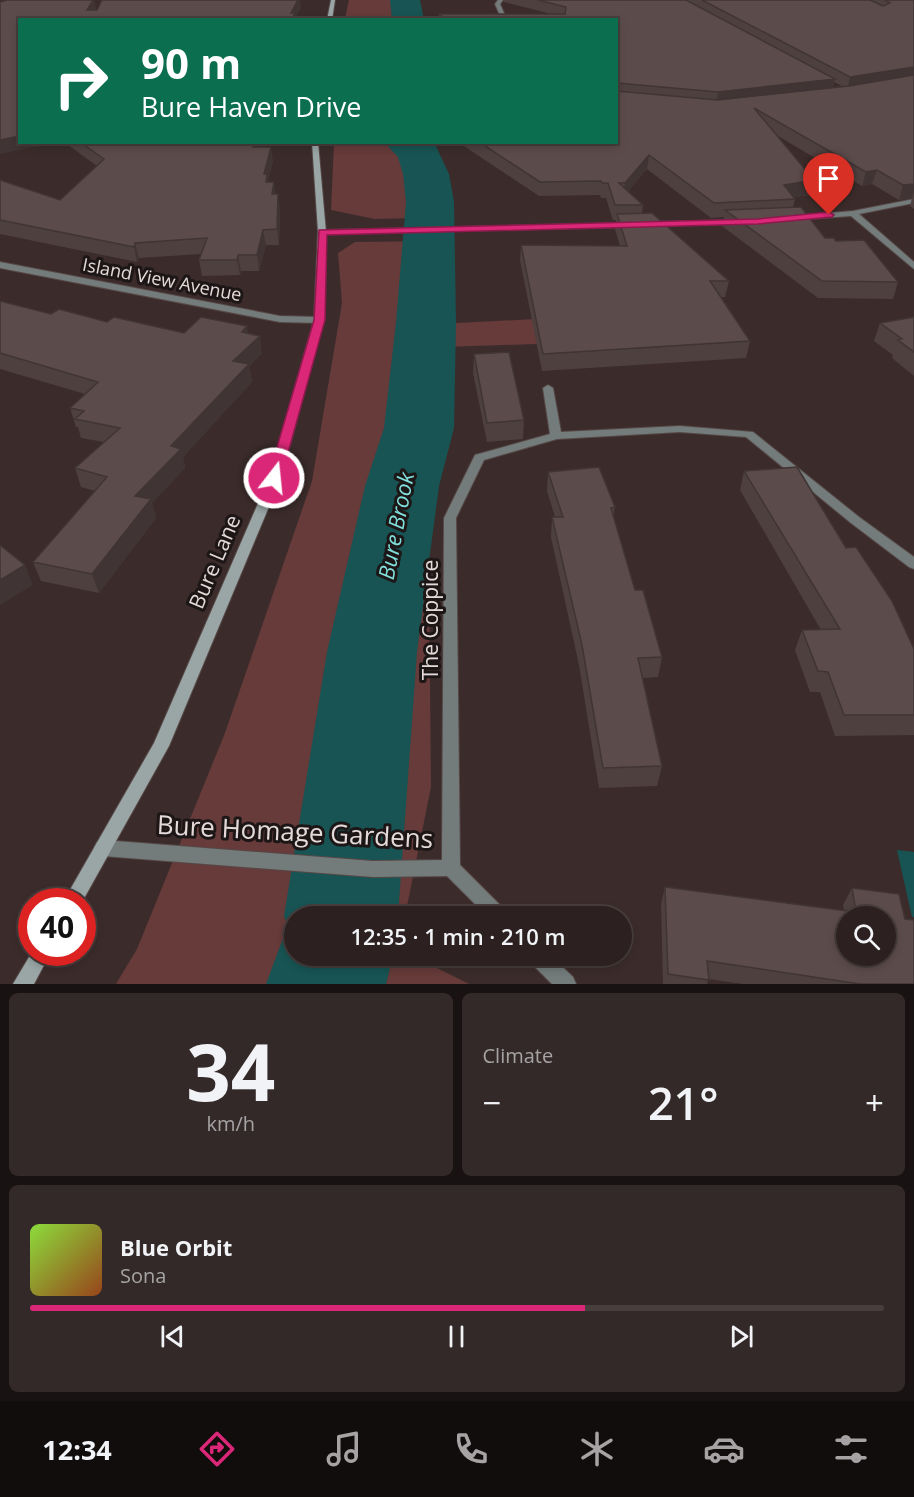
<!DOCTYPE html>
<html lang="en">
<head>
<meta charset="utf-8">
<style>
  body { margin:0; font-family:"Open Sans",sans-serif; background:#342929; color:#f1f3f6; height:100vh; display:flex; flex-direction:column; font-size:22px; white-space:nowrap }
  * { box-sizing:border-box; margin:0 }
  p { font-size:20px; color:#a6a3a5 }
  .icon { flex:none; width:33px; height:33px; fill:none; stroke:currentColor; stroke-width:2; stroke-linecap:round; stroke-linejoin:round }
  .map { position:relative; height:984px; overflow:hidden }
  .side { display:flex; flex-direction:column; gap:9px; padding:9px; background:#181212; flex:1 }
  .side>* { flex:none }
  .top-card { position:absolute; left:18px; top:18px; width:600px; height:126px; border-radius:0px; box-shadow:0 3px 9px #0003,0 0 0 2px #483e3e; background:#0b6e4f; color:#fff; overflow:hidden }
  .tools { position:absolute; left:836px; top:906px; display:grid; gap:12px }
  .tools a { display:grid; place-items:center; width:60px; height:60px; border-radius:50%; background:#2c2120; box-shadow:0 3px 9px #0003,0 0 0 2px #483e3e; font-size:30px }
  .speed { position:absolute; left:18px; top:888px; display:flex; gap:12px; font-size:30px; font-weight:700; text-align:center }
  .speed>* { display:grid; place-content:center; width:78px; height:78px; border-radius:50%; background:#2c2120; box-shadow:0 3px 9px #0003,0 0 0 2px #483e3e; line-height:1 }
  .speed .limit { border:9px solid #d22; background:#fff; color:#111 }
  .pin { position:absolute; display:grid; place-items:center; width:51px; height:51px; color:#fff; margin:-62px -26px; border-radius:50% 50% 50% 0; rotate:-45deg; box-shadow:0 0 6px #0007 }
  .pin .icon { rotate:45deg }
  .me { position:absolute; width:66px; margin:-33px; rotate:16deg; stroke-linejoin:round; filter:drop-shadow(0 0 4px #0008) }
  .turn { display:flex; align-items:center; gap:21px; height:126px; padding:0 24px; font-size:27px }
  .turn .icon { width:78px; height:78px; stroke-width:2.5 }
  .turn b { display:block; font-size:42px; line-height:51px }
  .big { font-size:45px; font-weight:600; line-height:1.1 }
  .side .widget { flex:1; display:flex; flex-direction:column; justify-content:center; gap:9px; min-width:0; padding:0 21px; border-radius:9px; background:#342929 }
  .side .dial { align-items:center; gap:0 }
  .dial b { font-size:78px; line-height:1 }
  .song { display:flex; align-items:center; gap:18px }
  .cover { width:72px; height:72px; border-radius:9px; background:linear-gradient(135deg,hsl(90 70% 55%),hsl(20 70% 35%)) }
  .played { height:6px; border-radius:3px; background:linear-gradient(90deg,#db2777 65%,#483e3e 65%) }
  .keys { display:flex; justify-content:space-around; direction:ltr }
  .heat { display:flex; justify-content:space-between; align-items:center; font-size:33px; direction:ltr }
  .side .tiles { flex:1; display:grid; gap:9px; grid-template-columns:1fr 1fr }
  .widget:last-child { grid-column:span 2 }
  .trip { position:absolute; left:284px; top:906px; width:348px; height:60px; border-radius:30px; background:#2c2120; box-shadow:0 3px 9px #0003,0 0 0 2px #483e3e; font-weight:600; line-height:60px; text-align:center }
  .tabs { display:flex; height:96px; justify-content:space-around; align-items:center; background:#120d0d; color:#a6a3a5 }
  .tabs .icon { width:42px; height:42px }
  .tabs .on { color:#db2777 }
  .tabs b { font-size:27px; color:#f1f3f6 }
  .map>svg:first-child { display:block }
  .green { fill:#663b3a }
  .water { fill:#175453 }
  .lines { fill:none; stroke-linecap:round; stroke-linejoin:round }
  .river { fill:#175453; fill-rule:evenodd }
  .street-casing { stroke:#564847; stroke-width:2 }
  .secondary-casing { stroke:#564847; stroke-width:2 }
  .street { fill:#737b7b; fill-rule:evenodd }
  .secondary { fill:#99a6a5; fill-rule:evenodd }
  .wall { fill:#4f4040; fill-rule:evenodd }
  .shaded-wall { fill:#403434 }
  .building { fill:#5c4b4b; stroke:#403434; stroke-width:1.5; fill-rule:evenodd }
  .route { fill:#db2777; stroke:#8e194d; stroke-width:1.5 }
  .labels { text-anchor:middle; stroke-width:6; stroke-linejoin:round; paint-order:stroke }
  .far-street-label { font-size:18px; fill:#e4dad9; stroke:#1d1616 }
  .street-label { font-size:21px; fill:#e4dad9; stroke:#1d1616 }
  .water-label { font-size:22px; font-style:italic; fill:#80dfdb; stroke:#1d1616 }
  .near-street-label { font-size:26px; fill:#e4dad9; stroke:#1d1616 }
</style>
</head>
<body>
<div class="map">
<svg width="914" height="984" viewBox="0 0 914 984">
  <rect width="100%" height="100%" fill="#3b2c2b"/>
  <path class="green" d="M 349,0 L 414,0 L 415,19 L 345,19 Z
    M 334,143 L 407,143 L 420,218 L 375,219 L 331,210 Z
    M 438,241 L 438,324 L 574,317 L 584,336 L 536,344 L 443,347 L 428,477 L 431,787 L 405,916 L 294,916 L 294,956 L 413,956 L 469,984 L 116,984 L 137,949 L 225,733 L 312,481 L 342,303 L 338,253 L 355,242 Z"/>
  <path class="water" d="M 897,850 L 914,852 L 914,917 L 912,917 Z"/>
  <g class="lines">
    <path class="river" d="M 390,0 L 420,0 L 424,20 L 392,20 Z
      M 384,142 L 434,142 L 449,174 L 454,202 L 456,322 L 454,428 L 439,486 L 417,652 L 398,916 L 294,916 L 294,956 L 393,956 L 386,984 L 266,984 L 288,925 L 284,916 L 327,652 L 365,486 L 384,428 L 396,322 L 406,202 L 403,174 L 398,157 Z"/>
    <g class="street-casing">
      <path id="street" d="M 498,0 L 503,0 L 500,4 L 507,20 L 502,20 L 495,4 Z
        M 914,199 L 914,203 L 859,214 L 914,262 L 914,269 L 851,216 L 793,220 L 789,218 L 793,216 L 853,211 Z
        M 737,220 L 740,220 L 740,224 L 650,226 L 646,224 L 650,222 Z
        M 632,223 L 636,225 L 635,227 L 322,234 L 318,232 L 322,230 Z
        M 0,262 L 280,316 L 319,317 L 324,320 L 319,323 L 280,322 L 0,268 Z
        M 548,385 L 553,388 L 561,432 L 680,426 L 753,432 L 859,517 L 914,557 L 914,569 L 909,567 L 851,523 L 746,437 L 680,432 L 557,439 L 484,460 L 456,518 L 460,865 L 505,910 L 508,916 L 487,916 L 447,876 L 373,877 L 103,856 L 97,854 L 94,848 L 97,842 L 103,840 L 373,861 L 442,860 L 444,518 L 475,455 L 550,434 L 543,388 Z
        M 529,956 L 551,956 L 573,977 L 576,984 L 552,984 L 531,963 Z"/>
    </g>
    <g class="secondary-casing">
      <path id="secondary" d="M 331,0 L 335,0 L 332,20 L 327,20 Z
        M 312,142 L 318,142 L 326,232 L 324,320 L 281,478 L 169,746 L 82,902 L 63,902 L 154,743 L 269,478 L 314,320 L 318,232 Z
        M 32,952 L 51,952 L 34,984 L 13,984 Z"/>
    </g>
    <use href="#street" class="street"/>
    <use href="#secondary" class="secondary"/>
  </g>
  <path class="wall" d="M 504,0 L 914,0 L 914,209 L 910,206 L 912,198 L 899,200 L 872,184 L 862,186 L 778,136 L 810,195 L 794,197 L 795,199 L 793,207 L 825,238 L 836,241 L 898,282 L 893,299 L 818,298 L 722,226 L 724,217 L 711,218 L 647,169 L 628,191 L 643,205 L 642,213 L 729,281 L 725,297 L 721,297 L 750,341 L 746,358 L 542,371 L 520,260 L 521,245 L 620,246 L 615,229 L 616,220 L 613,220 L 606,198 L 601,198 L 600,195 L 539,196 L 458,142 L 616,142 L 616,20 L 437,20 L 437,18 L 439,17 L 439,14 L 551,14 L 504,2 ZM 834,82 L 842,86 L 833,87 Z
    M 64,142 L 263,142 L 261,147 L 273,161 L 268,180 L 275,194 L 280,209 L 279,245 L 266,245 L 259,271 L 241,271 L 240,275 L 202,276 L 199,260 L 201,254 L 139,258 L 137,262 L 0,234 L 0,180 L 60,200 L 97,166 Z
    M 0,301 L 51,314 L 184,333 L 248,333 L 262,353 L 249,366 L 252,382 L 183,457 L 185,468 L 152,503 L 156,518 L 99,593 L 41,581 L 33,562 L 95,491 L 81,487 L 75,468 L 104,442 L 81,438 L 78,427 L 76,427 L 70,408 L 85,394 L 0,369 Z
    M 914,317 L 914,376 L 892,358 L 893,355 L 874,341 L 880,323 Z
    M 474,354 L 524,420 L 523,439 L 487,442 L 473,373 Z
    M 744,471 L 846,548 L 914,649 L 914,735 L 835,736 L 820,692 L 810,692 L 795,650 L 802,630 L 821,630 L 740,490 Z
    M 548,472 L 615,507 L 613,517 L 635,590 L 662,657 L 658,677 L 643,678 L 662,766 L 657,786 L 599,788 L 579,665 L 551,537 L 552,517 L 555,517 L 547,491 Z
    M 665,887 L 844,911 L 843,905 L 852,888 L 914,984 L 743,984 L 708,979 L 707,984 L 663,984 L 661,904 Z"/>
  <path class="shaded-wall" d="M 93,0 L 94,0 L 96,8 L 90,20 L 87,10 Z
    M 298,0 L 300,0 L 301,8 L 295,18 L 295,20 L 291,20 L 291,13 Z
    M 914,67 L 914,78 L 847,90 L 850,77 Z
    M 835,79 L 832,92 L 716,105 L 718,92 Z
    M 20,136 L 20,142 L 61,142 L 0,154 L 0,140 Z
    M 255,142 L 263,142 L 255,161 L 253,147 Z
    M 271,147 L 273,161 L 268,180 L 269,189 L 266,189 L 264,174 Z
    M 649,155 L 647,169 L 623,197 L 625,183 Z
    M 877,170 L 872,184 L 862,186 L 866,172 Z
    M 814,180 L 810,195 L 781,199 L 784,185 Z
    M 274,182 L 276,196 L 272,194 Z
    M 914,184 L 914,192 L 912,198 L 899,200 L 903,185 Z
    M 278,194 L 280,209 L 279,245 L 277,229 Z
    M 263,230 L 266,245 L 259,271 L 257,255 Z
    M 135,243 L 139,258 L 137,262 L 134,247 Z
    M 238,255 L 241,271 L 240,275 L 237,260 Z
    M 247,326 L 250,344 L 242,332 Z
    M 260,336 L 262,353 L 249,366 L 252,382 L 183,457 L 185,468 L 152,503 L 156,518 L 99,593 L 92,574 L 135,496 L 233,361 Z
    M 25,565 L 33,585 L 0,605 L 0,580 Z"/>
  <path class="building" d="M 7,0 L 93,0 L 87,10 L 97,10 L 102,0 L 298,0 L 291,13 L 295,13 L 291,20 L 20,20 L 20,136 L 0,140 L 0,2 Z
    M 538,0 L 686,0 L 835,79 L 718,92 L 617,83 L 616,86 L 616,20 L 439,20 L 437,18 L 443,17 L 439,14 L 565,14 L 566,7 Z
    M 702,0 L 870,0 L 883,6 L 890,3 L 885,0 L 914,0 L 914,67 L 850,77 Z
    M 914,75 L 914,184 L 903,185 L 877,170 L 866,172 L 754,108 L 814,180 L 784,185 L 795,199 L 714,203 L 649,155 L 625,183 L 619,183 L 643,205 L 615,205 L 608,183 L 602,183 L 601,181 L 540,182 L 479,142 L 616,142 L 616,91 L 718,100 L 849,86 Z
    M 80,142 L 255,142 L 253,147 L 271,147 L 264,174 L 267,174 L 266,182 L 274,182 L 272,194 L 278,194 L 277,229 L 263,230 L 257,255 L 238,255 L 237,260 L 199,260 L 207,238 L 135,243 L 134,247 L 0,220 L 0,180 L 60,200 L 104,159 Z
    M 801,207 L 825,238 L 834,238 L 836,241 L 864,240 L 898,282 L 822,281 L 725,210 Z
    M 652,213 L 729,281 L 710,281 L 750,341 L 543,354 L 521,245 L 627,246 L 617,214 Z
    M 0,301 L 51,314 L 59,309 L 107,322 L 114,317 L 184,333 L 201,317 L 247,326 L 242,332 L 260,336 L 233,361 L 249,364 L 171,446 L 181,449 L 135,496 L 151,499 L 92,574 L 33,562 L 107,477 L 75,468 L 120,428 L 75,419 L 84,411 L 70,408 L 98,382 L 0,353 Z
    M 914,317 L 914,352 L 898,340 L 902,339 L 880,323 Z
    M 509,352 L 524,420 L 487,423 L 474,354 Z
    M 599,467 L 615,507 L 611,508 L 635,590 L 643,590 L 662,657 L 638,658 L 662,766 L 603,768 L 582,645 L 552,517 L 563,517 L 548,472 Z
    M 797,467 L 846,548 L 856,547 L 892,601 L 914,649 L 914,715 L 844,715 L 828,672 L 818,671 L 802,630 L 840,629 L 744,471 Z
    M 0,545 L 25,565 L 0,580 Z
    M 665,887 L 856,912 L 852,888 L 899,894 L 905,919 L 914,920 L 914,984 L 860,984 L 707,961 L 709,980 L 668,974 ZM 846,916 L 885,916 L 885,956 L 846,956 Z"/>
  <path class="route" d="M 829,212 L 834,215 L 832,217 L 758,224 L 327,235 L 325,320 L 281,478 L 274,482 L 268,478 L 314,320 L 319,230 L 758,219 Z"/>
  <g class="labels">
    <g class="far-street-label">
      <text transform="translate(162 280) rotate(11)" y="6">Island View Avenue</text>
    </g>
    <g class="street-label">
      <text transform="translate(215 562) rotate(-67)" y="7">Bure Lane</text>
      <text transform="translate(431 620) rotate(-90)" y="7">The Coppice</text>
    </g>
    <g class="water-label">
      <text transform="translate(396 526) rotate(-79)" y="8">Bure Brook</text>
    </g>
    <g class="near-street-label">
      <text transform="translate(295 832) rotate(3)" y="9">Bure Homage Gardens</text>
    </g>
  </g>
</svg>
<div class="tools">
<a><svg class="icon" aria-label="search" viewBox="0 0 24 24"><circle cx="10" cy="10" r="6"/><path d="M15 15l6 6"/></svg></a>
</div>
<div class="speed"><div class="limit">40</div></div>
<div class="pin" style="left:829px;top:215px;background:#d93025"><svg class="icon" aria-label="arrive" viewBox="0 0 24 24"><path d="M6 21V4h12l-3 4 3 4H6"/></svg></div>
<svg class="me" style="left:274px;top:478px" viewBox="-20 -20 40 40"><circle r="17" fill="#db2777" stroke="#fff" stroke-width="3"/><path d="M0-11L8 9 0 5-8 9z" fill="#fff"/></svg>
<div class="trip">12:35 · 1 min · 210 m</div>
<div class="top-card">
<div class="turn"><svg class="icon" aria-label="right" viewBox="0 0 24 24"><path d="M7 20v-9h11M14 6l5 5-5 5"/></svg><div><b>90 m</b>Bure Haven Drive</div></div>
</div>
</div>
<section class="side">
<div class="tiles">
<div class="widget dial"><b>34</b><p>km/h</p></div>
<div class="widget"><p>Climate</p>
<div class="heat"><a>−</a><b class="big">21°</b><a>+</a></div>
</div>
<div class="widget">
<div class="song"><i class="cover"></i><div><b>Blue Orbit</b><p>Sona</p></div></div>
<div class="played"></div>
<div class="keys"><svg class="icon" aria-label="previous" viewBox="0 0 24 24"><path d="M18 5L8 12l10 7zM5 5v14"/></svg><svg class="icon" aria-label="pause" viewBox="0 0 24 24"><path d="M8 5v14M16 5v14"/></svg><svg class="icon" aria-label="next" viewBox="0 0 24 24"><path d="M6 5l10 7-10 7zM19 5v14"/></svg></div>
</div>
</div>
</section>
<nav class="tabs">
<b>12:34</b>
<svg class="icon on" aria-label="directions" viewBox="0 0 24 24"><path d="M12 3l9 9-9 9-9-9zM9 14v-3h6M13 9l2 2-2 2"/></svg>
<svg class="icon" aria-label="music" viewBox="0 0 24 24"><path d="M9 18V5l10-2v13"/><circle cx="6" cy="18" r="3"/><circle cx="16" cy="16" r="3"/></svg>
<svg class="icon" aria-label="phone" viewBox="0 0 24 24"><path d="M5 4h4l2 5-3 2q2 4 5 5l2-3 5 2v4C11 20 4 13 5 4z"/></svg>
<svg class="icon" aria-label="climate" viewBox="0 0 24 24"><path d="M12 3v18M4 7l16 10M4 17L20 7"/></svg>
<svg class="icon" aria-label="car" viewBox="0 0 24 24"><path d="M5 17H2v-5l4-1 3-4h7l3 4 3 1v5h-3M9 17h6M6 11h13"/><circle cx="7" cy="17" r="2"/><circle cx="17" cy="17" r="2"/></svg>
<svg class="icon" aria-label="filters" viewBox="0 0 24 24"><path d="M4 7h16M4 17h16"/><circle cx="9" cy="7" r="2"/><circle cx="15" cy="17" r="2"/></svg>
</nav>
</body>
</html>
